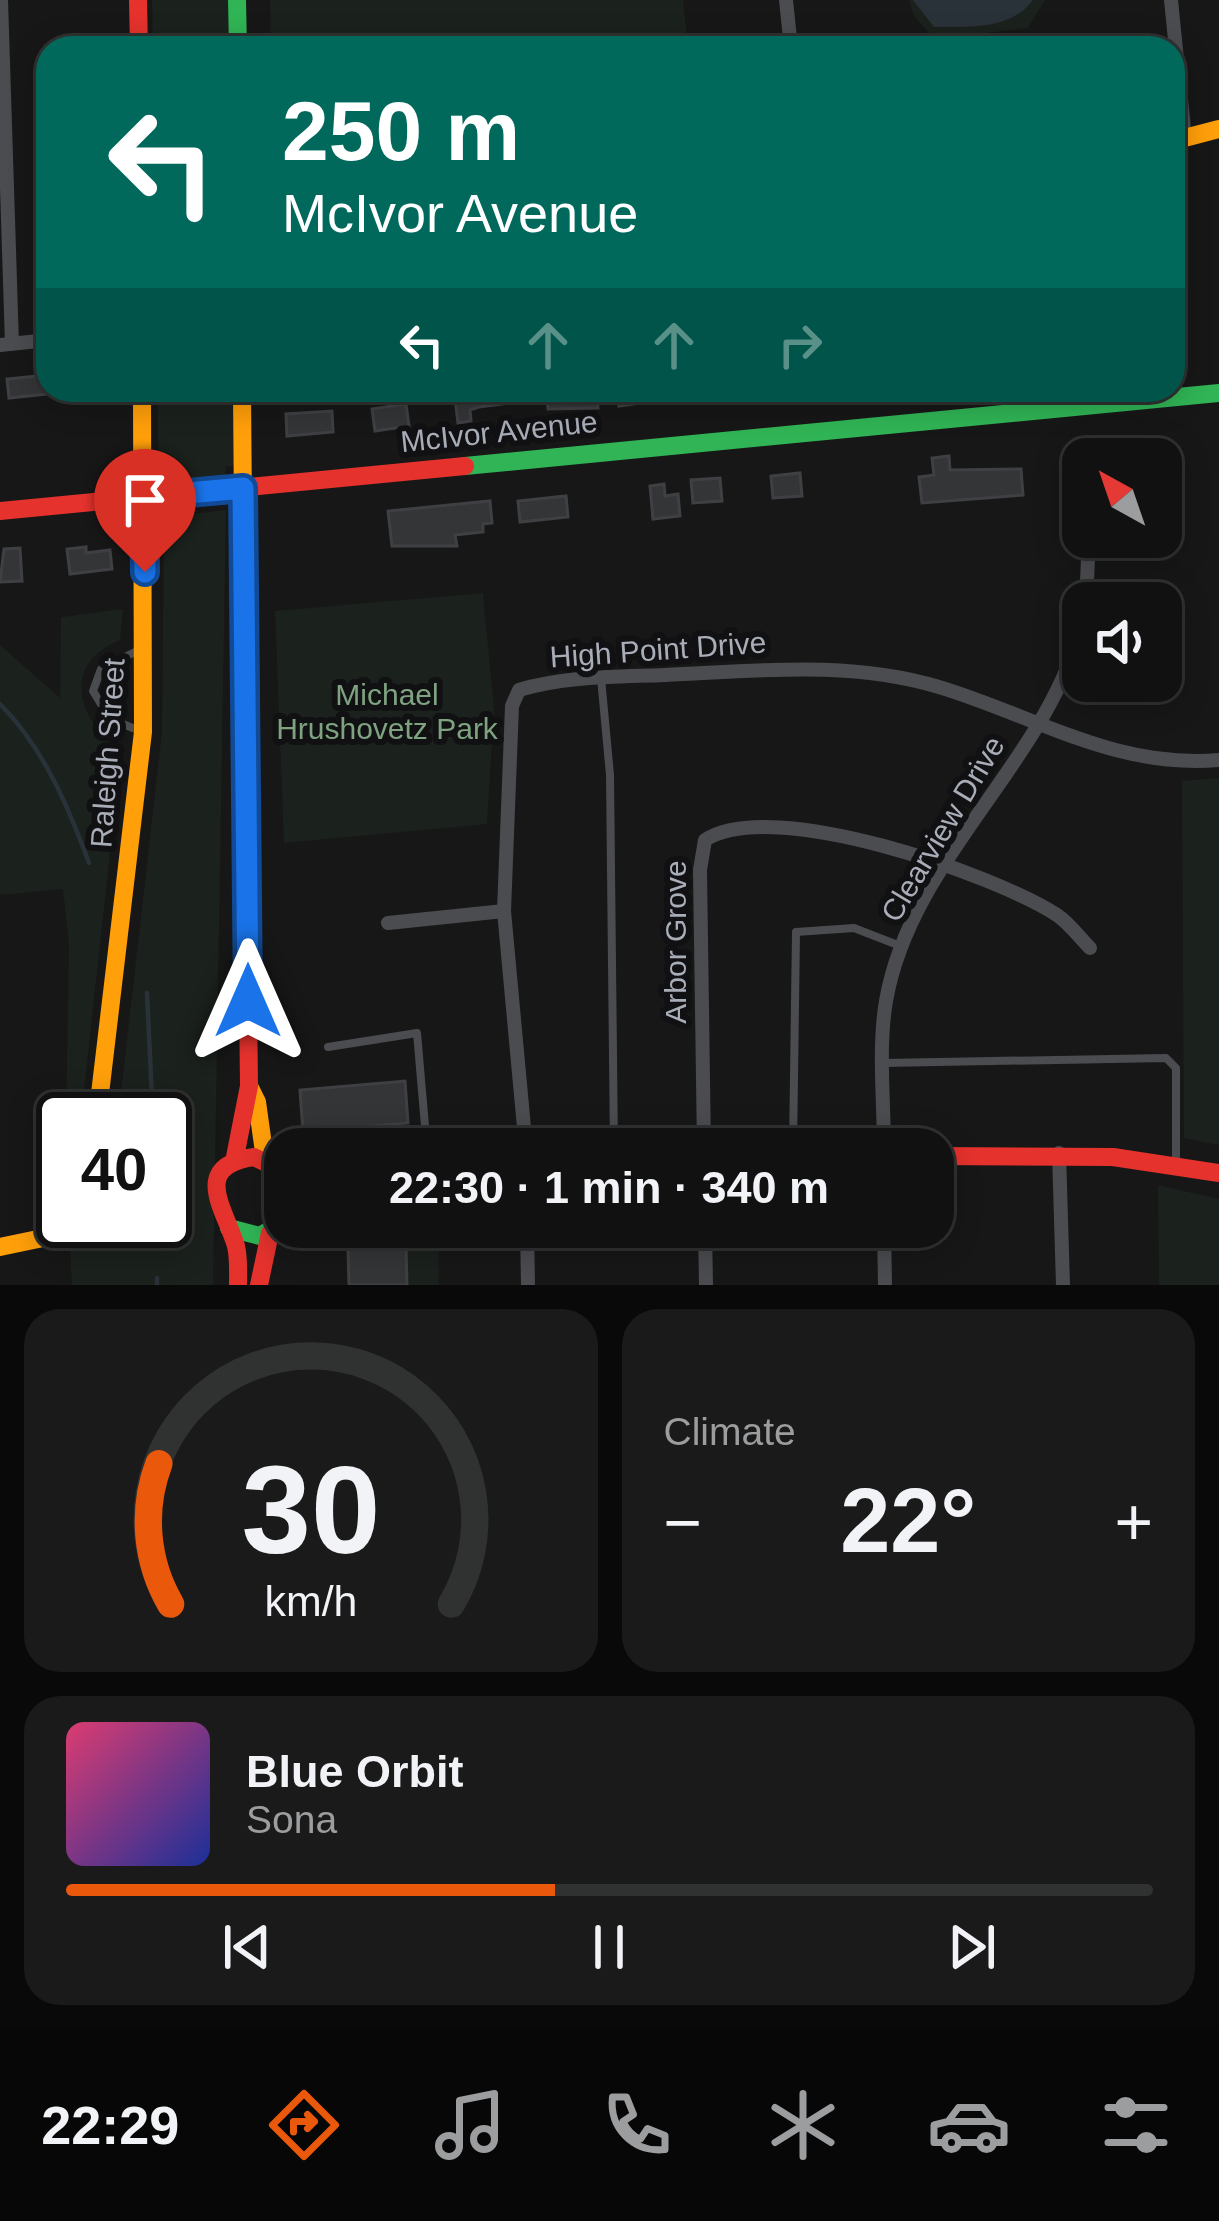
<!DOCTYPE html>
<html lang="en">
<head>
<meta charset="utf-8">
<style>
  body { margin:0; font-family:Helvetica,sans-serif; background:#1a1a1a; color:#f1f3f6; height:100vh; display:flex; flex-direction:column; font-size:45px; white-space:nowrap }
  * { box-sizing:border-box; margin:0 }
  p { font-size:39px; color:#9c9d9f }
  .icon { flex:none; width:66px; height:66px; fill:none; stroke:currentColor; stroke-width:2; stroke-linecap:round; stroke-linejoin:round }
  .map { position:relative; height:1285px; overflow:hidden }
  .panel { display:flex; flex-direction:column; gap:24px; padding:24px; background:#090909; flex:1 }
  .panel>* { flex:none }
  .hud { position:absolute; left:36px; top:36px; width:1149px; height:366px; border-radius:36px; box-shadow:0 6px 30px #0003,0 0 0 3px #303131; background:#00695c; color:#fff; overflow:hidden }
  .needle { width:78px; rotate:320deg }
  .fabs { position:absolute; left:1062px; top:438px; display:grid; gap:24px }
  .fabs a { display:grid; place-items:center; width:120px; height:120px; border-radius:24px; background:#111; box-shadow:0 6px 30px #0003,0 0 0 3px #303131; font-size:60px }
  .speed { position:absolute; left:36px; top:1092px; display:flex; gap:24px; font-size:60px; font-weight:700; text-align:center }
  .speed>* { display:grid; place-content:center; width:156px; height:156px; border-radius:50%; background:#111; box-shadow:0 6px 30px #0003,0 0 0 3px #303131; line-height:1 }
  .speed .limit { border:6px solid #111; border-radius:18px; background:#fff; color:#111 }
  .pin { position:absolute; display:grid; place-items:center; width:102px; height:102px; color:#fff; margin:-123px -51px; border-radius:50% 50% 50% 0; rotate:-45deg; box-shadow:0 0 12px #0007 }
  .pin .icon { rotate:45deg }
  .me { position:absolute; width:132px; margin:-66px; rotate:0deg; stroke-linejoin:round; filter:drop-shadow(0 0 9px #0008) }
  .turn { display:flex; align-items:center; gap:42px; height:252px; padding:0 48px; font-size:54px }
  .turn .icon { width:156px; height:156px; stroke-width:2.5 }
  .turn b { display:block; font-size:84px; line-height:102px }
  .lanes { display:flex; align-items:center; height:114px; padding:0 48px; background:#0003; justify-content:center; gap:60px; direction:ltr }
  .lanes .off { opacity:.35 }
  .big { font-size:90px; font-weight:600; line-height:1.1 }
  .panel .tile { flex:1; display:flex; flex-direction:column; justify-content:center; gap:18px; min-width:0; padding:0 42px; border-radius:36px; background:#1a1a1a }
  .panel .dial { align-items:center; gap:0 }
  .dial svg { height:312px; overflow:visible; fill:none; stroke:#303131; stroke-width:7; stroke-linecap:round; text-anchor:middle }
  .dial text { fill:#f1f3f6; stroke:none }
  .song { display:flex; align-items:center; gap:36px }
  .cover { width:144px; height:144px; border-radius:18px; background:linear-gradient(135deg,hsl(340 70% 55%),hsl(230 70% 35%)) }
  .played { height:12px; border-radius:6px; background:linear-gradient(90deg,#ea580c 45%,#303131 45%) }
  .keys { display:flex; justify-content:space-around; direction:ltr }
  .heat { display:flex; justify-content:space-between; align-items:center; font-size:66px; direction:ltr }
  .panel .tiles { flex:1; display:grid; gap:24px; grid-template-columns:1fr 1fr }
  .tile:last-child { grid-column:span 2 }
  .trip { position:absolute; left:264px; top:1128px; width:690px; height:120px; border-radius:36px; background:#111; box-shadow:0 6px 30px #0003,0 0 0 3px #303131; font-weight:600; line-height:120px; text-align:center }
  .menu { display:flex; height:192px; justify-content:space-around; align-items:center; background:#070707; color:#9c9d9f }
  .menu .icon { width:84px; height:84px }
  .menu .active { color:#ea580c }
  .menu b { font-size:54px; color:#f1f3f6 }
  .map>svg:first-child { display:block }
  .green { fill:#1b211c }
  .water { fill:#2a3239 }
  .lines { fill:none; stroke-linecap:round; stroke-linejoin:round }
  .stream { stroke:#2a3239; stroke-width:4.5 }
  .building { fill:#343537; stroke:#3f4043; stroke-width:3 }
  .lane { stroke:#4b4c50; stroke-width:8 }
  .street { stroke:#4b4c50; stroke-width:14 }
  .fast { stroke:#30b455; stroke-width:18 }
  .slow { stroke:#ff9f0a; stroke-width:18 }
  .jam { stroke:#e5322d; stroke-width:18 }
  .route-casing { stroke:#114b97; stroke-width:30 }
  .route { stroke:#1a73e8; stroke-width:21 }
  .labels { text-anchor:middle; stroke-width:12; stroke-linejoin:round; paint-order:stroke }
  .street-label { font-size:30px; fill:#a8adb8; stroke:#111113 }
  .park-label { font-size:30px; fill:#7fa381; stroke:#111113 }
</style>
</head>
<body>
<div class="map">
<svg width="1219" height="1285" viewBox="0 0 1219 1285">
  <rect width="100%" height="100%" fill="#171717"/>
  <path class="green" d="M 152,0 L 228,0 L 229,48 L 153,48 Z
    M 270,0 L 683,0 L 688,48 L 271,48 Z
    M 909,0 L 1045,0 L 1028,28 L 934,39 L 914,16 Z
    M 157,390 L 235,390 L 236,466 L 226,466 L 224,480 L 166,482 L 159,470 Z
    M 226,510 L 213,1285 L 72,1285 L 70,1248 L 94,1243 L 107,1221 L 165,1221 L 165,1119 L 118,1119 L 162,732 L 164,517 Z
    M 483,593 L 494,708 L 487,824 L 284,843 L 275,611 Z
    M 123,609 L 120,640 C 59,665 79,721 121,752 L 81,1119 L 66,1119 L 69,944 L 63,889 L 0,895 L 0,645 L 60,698 L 61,617 Z
    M 1219,778 L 1219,1145 L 1184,1138 L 1182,781 Z
    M 1158,1185 L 1219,1199 L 1219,1285 L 1159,1285 Z
    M 407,1227 L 438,1227 L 439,1285 L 407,1285 Z"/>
  <path class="water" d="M 913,0 L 1033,0 C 1011,30 969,27 934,27 Z"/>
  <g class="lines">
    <path class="stream" d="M 0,704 C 43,747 68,806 89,863
      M 147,993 L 153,1119
      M 157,1285 L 157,1278"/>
  </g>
  <path class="building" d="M 48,375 L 48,394 L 9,398 L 7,379 Z
    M 454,390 L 596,390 L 598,408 L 548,409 L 547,398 L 479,407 L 470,410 L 471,421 L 458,423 Z
    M 617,390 L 681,390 L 682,397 L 619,406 Z
    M 406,404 L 409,426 L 375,431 L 372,409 Z
    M 332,411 L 333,432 L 287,436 L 286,414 Z
    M 1150,444 L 1150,450 L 1176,447 L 1179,466 L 1161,468 L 1161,459 L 1132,459 L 1131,446 Z
    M 949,456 L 950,470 L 1021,469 L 1023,495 L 922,503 L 919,477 L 934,475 L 932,458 Z
    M 800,473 L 802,496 L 773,498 L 771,476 Z
    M 720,478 L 722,501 L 693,503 L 691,480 Z
    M 664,484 L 665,496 L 678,494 L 680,516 L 653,519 L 650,486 Z
    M 566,496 L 568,517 L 520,522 L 518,501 Z
    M 490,501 L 492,523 L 483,524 L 483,532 L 455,535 L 457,546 L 392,546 L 388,511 Z
    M 86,547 L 86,553 L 110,550 L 112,569 L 70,574 L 67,549 Z
    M 20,548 L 22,581 L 0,582 L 4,549 Z
    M 405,1081 L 408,1123 L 303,1132 L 300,1090 Z
    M 406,1246 L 407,1285 L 349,1285 L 348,1247 Z"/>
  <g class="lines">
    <path class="lane" d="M 139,650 L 101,669 L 93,691 L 110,719 L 143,732
      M 601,678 L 610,775 L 614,1149
      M 328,1047 L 417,1033 L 427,1149
      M 883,1063 L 1166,1058 L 1176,1068 L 1176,1162
      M 793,1149 L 796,932 L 854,928 L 903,947
      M 291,1243 L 305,1229 L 355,1227"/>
    <path class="street" d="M 1,0 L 12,344
      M 786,0 L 791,48
      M 1171,0 L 1185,139
      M 0,345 L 48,340
      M 1086,603 L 1089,537
      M 388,923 L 504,911
      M 526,1149 L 504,911 L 512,706 L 519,690 C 565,676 617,677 665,675 C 757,671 849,660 939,687 C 1035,716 1115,769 1219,760
      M 704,1149 L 700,870 L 705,840 C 772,796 993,874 1057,915 C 1069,923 1080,938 1090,948
      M 884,1149 C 884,1101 878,1048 886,1001 C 911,856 1051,760 1083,619
      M 1059,1153 L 1063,1285
      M 527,1227 L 528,1285
      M 705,1227 L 706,1285
      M 884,1227 L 885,1285"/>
    <path class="fast" d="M 237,0 L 238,48
      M 465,466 L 1219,393
      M 229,1228 L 260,1236 L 285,1221"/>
    <path class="slow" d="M 1173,141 L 1219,129
      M 242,390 L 244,638
      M 249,1086 L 257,1102 L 265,1159
      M 97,1119 L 143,732 L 142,390
      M 0,1247 L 86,1229 L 89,1221"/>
    <path class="jam" d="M 138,0 L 139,48
      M 0,511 L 465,466
      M 933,1156 L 1113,1157 L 1219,1173
      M 234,1162 L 249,1086 L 244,638
      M 238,1285 C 238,1272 239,1259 236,1246 C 225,1209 190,1166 254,1157 L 285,1172
      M 259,1285 L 270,1233"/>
  </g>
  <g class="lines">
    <g class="route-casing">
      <path id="route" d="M 145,572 L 144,497 L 243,488 L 248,1001"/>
    </g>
    <use href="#route" class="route"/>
  </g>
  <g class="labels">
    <g class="street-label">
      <text transform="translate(499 432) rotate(-6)" y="10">McIvor Avenue</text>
      <text transform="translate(658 650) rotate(-4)" y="10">High Point Drive</text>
      <text transform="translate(108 753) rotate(-86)" y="10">Raleigh Street</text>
      <text transform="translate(943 829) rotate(-59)" y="10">Clearview Drive</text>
      <text transform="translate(676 942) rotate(-90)" y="10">Arbor Grove</text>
    </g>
    <g class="park-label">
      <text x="387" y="705">Michael<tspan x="387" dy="34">Hrushovetz Park</tspan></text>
    </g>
  </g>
</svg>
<div class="fabs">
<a><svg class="needle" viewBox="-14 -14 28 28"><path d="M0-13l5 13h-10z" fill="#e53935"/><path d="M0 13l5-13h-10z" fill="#9c9d9f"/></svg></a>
<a><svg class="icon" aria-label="sound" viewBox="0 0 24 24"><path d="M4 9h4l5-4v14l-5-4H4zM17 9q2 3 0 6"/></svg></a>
</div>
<div class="speed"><div class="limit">40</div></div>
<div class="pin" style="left:145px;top:572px;background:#d93025"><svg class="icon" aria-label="arrive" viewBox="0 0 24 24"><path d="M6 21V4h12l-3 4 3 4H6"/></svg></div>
<svg class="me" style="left:248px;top:1001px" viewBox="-20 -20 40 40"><path d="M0-17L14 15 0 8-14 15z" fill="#1a73e8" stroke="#fff" stroke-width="4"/></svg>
<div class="trip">22:30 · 1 min · 340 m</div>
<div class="hud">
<div class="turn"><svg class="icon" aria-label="left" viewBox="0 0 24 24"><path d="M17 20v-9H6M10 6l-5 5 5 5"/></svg><div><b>250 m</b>McIvor Avenue</div></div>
<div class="lanes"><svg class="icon" aria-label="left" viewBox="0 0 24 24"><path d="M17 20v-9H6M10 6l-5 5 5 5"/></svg><svg class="icon off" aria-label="ahead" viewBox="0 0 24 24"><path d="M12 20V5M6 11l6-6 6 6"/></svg><svg class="icon off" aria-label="ahead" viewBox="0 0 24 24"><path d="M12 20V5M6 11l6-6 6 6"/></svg><svg class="icon off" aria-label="right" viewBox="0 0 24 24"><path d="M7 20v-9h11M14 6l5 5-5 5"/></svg></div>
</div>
</div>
<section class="panel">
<div class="tiles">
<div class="tile dial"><svg viewBox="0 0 100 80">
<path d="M14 69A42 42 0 1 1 86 69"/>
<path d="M14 69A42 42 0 0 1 11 33" stroke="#ea580c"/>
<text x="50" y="56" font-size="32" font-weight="700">30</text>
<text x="50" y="72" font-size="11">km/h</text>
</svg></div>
<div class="tile"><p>Climate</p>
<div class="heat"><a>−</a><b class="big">22°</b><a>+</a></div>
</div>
<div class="tile">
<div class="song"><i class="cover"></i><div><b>Blue Orbit</b><p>Sona</p></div></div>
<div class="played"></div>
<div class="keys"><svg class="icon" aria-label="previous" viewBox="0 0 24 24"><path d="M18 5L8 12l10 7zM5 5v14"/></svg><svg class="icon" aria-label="pause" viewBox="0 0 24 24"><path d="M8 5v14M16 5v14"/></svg><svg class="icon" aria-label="next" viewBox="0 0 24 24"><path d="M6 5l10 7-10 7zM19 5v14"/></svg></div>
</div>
</div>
</section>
<nav class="menu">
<b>22:29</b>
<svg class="icon active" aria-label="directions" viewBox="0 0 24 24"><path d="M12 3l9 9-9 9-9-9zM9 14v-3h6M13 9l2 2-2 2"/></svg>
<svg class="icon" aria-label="music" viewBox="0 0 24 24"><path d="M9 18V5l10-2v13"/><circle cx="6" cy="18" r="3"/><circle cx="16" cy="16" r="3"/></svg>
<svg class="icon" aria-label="phone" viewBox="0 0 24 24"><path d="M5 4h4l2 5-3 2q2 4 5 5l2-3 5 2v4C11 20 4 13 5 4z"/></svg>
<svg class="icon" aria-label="climate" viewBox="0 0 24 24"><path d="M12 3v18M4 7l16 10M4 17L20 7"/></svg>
<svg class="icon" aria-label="car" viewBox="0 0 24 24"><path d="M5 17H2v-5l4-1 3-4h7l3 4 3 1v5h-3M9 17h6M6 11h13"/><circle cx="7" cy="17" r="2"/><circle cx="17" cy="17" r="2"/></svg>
<svg class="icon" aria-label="filters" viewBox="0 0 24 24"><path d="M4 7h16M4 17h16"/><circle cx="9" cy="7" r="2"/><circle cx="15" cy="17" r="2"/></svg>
</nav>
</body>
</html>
